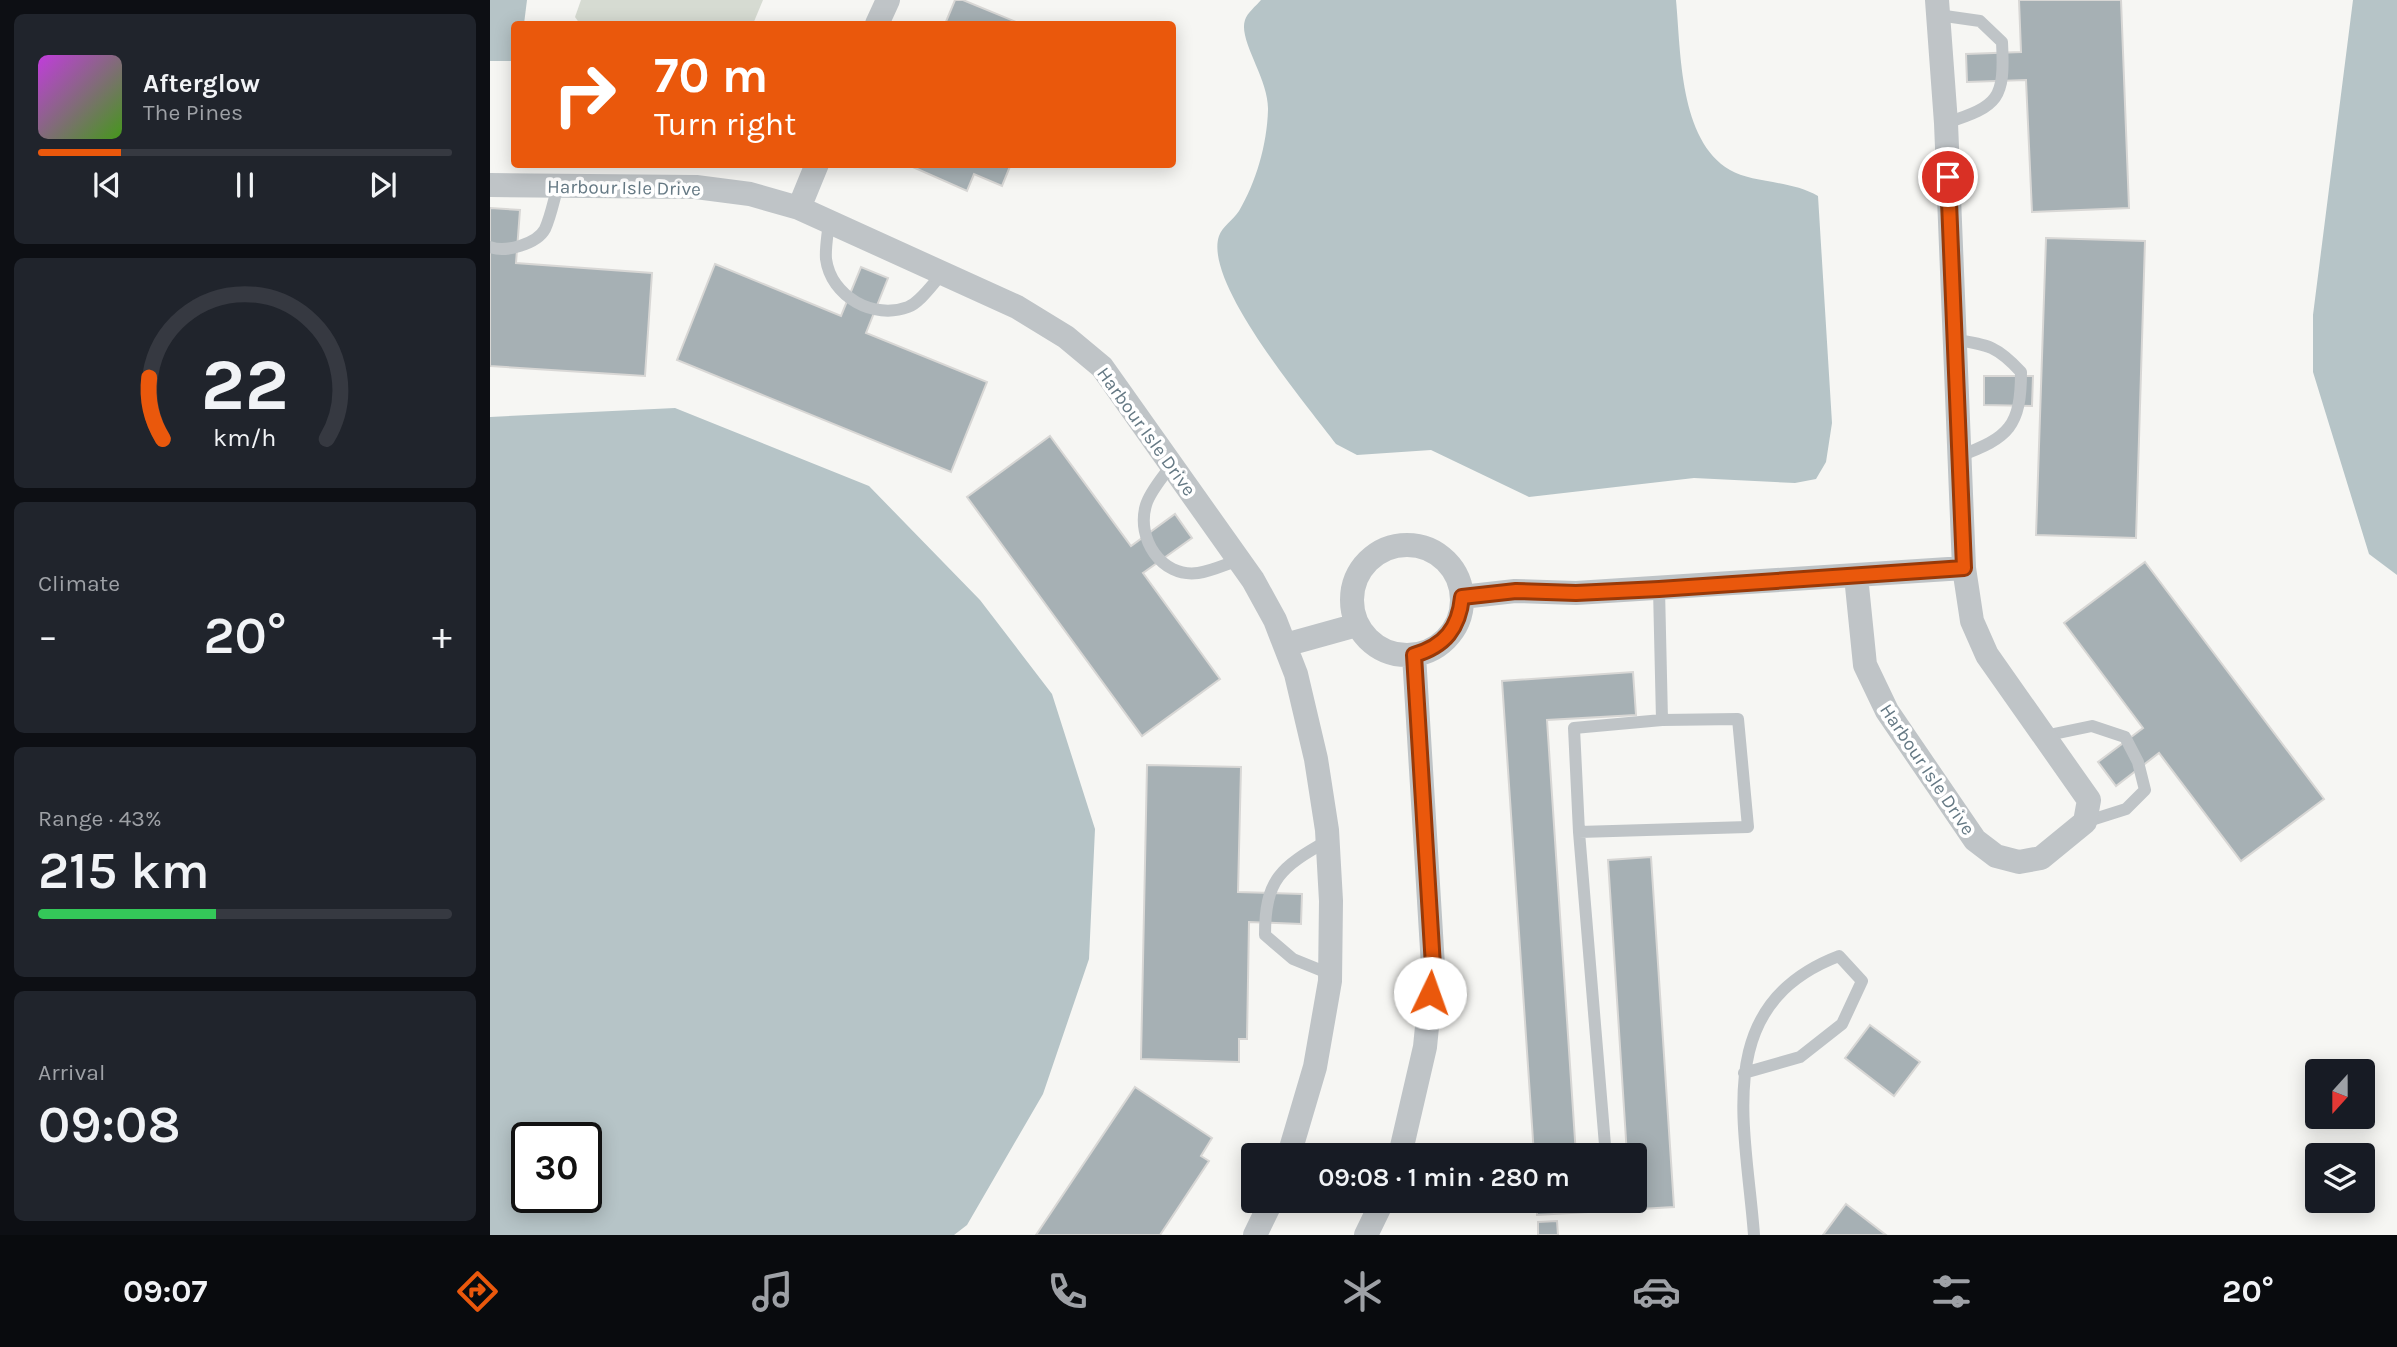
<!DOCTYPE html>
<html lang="en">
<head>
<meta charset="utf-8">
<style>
  body { margin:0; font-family:Karla,sans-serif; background:#20242c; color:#f1f3f6; height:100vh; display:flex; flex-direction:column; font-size:26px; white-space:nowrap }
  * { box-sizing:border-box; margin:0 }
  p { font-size:23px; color:#9ea1a6 }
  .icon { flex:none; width:38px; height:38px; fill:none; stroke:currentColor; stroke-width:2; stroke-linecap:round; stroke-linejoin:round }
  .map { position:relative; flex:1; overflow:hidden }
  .sheet { display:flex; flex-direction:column; gap:14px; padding:14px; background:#0d0f14; width:490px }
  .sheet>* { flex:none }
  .guide { position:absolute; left:21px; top:21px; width:665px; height:147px; border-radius:7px; box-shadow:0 4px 18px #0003; background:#ea580c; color:#fff; overflow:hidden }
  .needle { width:46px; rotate:201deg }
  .fabs { position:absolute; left:1815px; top:1059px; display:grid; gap:14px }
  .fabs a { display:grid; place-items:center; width:70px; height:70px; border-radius:7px; background:#171b24; box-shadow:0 4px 18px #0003; font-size:35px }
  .speed { position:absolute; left:21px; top:1122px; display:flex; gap:14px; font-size:35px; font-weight:700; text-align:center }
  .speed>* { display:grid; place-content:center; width:91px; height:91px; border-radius:50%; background:#171b24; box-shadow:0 4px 18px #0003; line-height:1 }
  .speed .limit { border:4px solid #111; border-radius:10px; background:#fff; color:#111 }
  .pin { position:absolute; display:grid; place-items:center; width:60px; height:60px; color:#fff; margin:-30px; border:4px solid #fff; border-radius:50%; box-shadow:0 2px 7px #0007 }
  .me { position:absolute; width:77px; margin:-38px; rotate:3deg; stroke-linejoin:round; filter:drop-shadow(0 0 5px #0008) }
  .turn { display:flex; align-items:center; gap:24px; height:147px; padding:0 28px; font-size:32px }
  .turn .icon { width:91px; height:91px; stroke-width:2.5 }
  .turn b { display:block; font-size:49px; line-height:60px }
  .big { font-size:52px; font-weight:600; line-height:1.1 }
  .sheet .tile { flex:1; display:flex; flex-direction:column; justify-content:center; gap:10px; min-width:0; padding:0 24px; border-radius:10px; background:#20242c }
  .sheet .dial { align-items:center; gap:0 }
  .dial svg { height:182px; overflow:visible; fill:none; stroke:#363941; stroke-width:7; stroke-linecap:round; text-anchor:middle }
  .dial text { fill:#f1f3f6; stroke:none }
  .song { display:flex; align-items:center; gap:21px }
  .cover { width:84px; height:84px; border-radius:10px; background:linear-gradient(135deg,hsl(290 70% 55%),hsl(100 70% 35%)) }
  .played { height:7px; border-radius:4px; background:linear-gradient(90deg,#ea580c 20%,#363941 20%) }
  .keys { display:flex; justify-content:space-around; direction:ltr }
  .heat { display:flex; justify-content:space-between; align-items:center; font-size:38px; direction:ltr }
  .charge { height:10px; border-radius:5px; background:linear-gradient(90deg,#34c759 43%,#363941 0) }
  .trip { position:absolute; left:751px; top:1143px; width:406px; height:70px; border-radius:7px; background:#171b24; box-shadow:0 4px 18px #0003; font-weight:600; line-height:70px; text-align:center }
  .tab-bar { display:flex; height:112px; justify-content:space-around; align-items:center; background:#090b0e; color:#9ea1a6 }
  .tab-bar .icon { width:49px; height:49px }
  .tab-bar .active { color:#ea580c }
  .tab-bar b { font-size:32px; color:#f1f3f6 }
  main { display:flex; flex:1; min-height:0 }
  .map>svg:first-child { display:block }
  .green { fill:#d6dbd2 }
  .water { fill:#b6c4c7; fill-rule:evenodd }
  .building { fill:#a6b0b4; stroke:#d8d7d5; stroke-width:2 }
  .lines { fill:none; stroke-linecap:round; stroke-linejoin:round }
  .lane { stroke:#bfc4c7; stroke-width:12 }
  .street { stroke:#bfc4c7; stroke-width:24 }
  .route-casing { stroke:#983908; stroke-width:18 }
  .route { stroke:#ea580c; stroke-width:12 }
  .labels { text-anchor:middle; stroke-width:7; stroke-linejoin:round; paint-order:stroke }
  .street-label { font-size:19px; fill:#657984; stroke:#fff }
</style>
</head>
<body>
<main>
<section class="sheet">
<div class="tile">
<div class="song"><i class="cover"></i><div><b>Afterglow</b><p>The Pines</p></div></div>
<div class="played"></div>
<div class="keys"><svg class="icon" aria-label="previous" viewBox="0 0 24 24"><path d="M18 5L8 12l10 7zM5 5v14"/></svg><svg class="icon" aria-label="pause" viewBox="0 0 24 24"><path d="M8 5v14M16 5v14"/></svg><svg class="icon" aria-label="next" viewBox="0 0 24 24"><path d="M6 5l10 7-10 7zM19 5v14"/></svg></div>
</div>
<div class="tile dial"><svg viewBox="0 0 100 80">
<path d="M14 69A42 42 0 1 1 86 69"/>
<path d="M14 69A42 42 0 0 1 8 42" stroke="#ea580c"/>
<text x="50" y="56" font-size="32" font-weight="700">22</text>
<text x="50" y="72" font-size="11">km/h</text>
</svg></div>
<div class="tile"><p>Climate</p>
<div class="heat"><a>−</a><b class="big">20°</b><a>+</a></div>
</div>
<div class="tile"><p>Range · 43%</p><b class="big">215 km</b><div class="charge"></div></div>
<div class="tile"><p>Arrival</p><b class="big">09:08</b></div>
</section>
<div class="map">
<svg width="1907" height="1235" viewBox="0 0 1907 1235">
  <rect width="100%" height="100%" fill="#f6f6f3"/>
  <path class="green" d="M 91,0 L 273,0 L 263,24 L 90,24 L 85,17 Z"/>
  <path class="water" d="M 0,0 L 37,0 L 34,24 L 24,24 L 24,61 L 0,61 Z
    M 771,0 L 1186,0 C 1191,52 1189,140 1240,170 C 1261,183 1301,180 1328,196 L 1342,423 L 1336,462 L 1326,479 L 1305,483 L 1204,478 L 1039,497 L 941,450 L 867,455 L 846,444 C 817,405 713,283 729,236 C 732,227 743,220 749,211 C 766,182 777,145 778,110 C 779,79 748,40 755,20 C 757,13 766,6 771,0 Z
    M 1863,0 L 1907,0 L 1907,575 L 1879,554 L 1823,372 L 1823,315 Z
    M 185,408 L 379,486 L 490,600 L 562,694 L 605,829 L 599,959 L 553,1094 L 477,1225 L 464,1235 L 0,1235 L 0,417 ZM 37,1138 L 96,1138 L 96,1197 L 37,1197 Z"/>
  <path class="building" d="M 465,0 L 473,0 L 531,24 L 455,24 Z
    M 1529,0 L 1631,0 L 1639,208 L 1542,212 L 1536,80 L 1477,82 L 1476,54 L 1531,52 Z
    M 416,164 L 521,164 L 512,186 L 484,174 L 477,191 Z
    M 0,208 L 30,210 L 26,263 L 162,273 L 155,376 L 0,366 Z
    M 1556,238 L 1655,241 L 1646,538 L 1546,535 Z
    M 225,264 L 351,316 L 371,267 L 398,278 L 376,333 L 497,382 L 461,472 L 187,360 Z
    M 1494,376 L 1543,376 L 1542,406 L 1494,405 Z
    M 560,436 L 641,546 L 685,514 L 702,538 L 653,573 L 730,679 L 652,736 L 477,497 Z
    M 1655,562 L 1834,799 L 1751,861 L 1669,753 L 1626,786 L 1608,762 L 1653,728 L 1574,623 Z
    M 1143,672 L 1146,715 L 1057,720 L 1086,1155 L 1044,1155 L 1012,681 Z
    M 657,765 L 751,767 L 748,892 L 812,894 L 811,924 L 759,922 L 757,1039 L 749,1039 L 749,1062 L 651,1059 Z
    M 1161,857 L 1184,1207 L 1047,1215 L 1047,1200 L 1144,1200 L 1144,1155 L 1137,1155 L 1118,860 Z
    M 1380,1025 L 1430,1062 L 1404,1096 L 1355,1058 Z
    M 645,1087 L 722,1138 L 711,1156 L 719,1161 L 670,1235 L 546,1235 Z
    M 1356,1204 L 1396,1235 L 1333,1235 Z
    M 1067,1221 L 1068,1235 L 1048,1235 L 1048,1222 Z"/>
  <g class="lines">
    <path class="lane" d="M 1448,15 L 1490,21 L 1512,42 C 1515,99 1509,106 1456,123
      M 339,221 C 338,233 335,248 336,259 C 341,297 384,320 418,307 C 431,302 443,283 453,273
      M 0,247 C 15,253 47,244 55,229 C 61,216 64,199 68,186
      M 1465,340 C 1498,344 1508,347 1531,372 C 1531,426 1519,438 1469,456
      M 682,464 C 674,476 660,491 656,505 C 646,538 671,578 708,573 C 722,571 736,564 749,560
      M 1554,736 L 1602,726 L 1635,737 L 1648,762 L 1655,790 L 1636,809 L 1595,822
      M 1089,832 L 1084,728 L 1172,720
      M 837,841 C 791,867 775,879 775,935 L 803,959 L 840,974
      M 1254,1073 L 1310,1057 L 1352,1024 L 1372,981 L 1349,956 C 1220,1005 1256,1126 1264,1235
      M 1115,1145 L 1089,832 L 1258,827 L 1248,719 L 1172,720 L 1169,589"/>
    <path class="street" d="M 387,24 L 398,0
      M 0,185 L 206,187 L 260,194 L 309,208 L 527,307 L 576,337 L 612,367 L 763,580 L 785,620 L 806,674 L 826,759 L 837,830 L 841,901 L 840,981 L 825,1067 L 799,1155
      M 309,208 L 327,164
      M862 600a55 55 0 1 1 110 0a55 55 0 1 1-110 0Z
      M 1366,576 L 1375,665 L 1397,711 L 1485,840 L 1506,856 L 1529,862 L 1551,858 L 1595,822 L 1599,800 L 1497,655 L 1482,621 L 1474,568 L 1456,123 L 1447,0
      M 972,597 L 1025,591 L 1086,593 L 1474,568
      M 795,645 L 867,625
      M 910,1155 L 935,1047 L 943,966 L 924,655
      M 765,1235 L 782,1200
      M 876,1235 L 893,1200"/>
  </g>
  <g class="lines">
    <g class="route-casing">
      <path id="route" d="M 940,993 L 943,966 L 924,655 C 955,646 969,628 972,597 L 1026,591 L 1086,593 L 1169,589 L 1474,568 L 1458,177"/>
    </g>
    <use href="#route" class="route"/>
  </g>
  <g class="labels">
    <g class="street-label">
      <text transform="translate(134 187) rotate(1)" y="7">Harbour Isle Drive</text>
      <text transform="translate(657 431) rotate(54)" y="7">Harbour Isle Drive</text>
      <text transform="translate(1438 769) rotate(56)" y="7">Harbour Isle Drive</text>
    </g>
  </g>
</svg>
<div class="fabs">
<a><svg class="needle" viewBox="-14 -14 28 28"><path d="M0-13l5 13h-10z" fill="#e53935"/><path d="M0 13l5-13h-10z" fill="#9ea1a6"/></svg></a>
<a><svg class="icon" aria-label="layers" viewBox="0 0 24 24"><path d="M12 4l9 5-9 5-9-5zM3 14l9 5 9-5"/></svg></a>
</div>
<div class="speed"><div class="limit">30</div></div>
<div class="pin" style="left:1458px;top:177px;background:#d93025"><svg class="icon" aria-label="arrive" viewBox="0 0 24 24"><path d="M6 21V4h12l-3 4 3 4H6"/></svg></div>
<svg class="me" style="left:940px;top:993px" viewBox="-20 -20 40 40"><circle r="19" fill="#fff"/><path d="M0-13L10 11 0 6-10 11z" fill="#ea580c"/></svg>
<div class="trip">09:08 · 1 min · 280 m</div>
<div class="guide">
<div class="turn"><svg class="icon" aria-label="right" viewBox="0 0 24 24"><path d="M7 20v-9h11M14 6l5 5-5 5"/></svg><div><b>70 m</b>Turn right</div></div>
</div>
</div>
</main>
<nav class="tab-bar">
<b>09:07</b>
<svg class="icon active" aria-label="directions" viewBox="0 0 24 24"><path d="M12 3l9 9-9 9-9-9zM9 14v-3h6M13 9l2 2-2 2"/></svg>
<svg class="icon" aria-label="music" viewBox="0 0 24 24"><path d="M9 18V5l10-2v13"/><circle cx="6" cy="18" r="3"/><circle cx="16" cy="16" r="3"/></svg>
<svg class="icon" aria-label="phone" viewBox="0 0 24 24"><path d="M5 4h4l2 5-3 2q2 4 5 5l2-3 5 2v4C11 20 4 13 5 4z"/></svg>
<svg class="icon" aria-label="climate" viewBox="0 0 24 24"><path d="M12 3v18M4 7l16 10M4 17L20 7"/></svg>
<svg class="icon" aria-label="car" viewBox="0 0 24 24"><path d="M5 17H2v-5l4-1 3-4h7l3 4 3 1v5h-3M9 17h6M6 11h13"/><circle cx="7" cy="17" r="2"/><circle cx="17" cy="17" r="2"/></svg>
<svg class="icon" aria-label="filters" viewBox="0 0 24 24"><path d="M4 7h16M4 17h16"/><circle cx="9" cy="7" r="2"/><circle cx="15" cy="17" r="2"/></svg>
<b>20°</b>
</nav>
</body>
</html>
